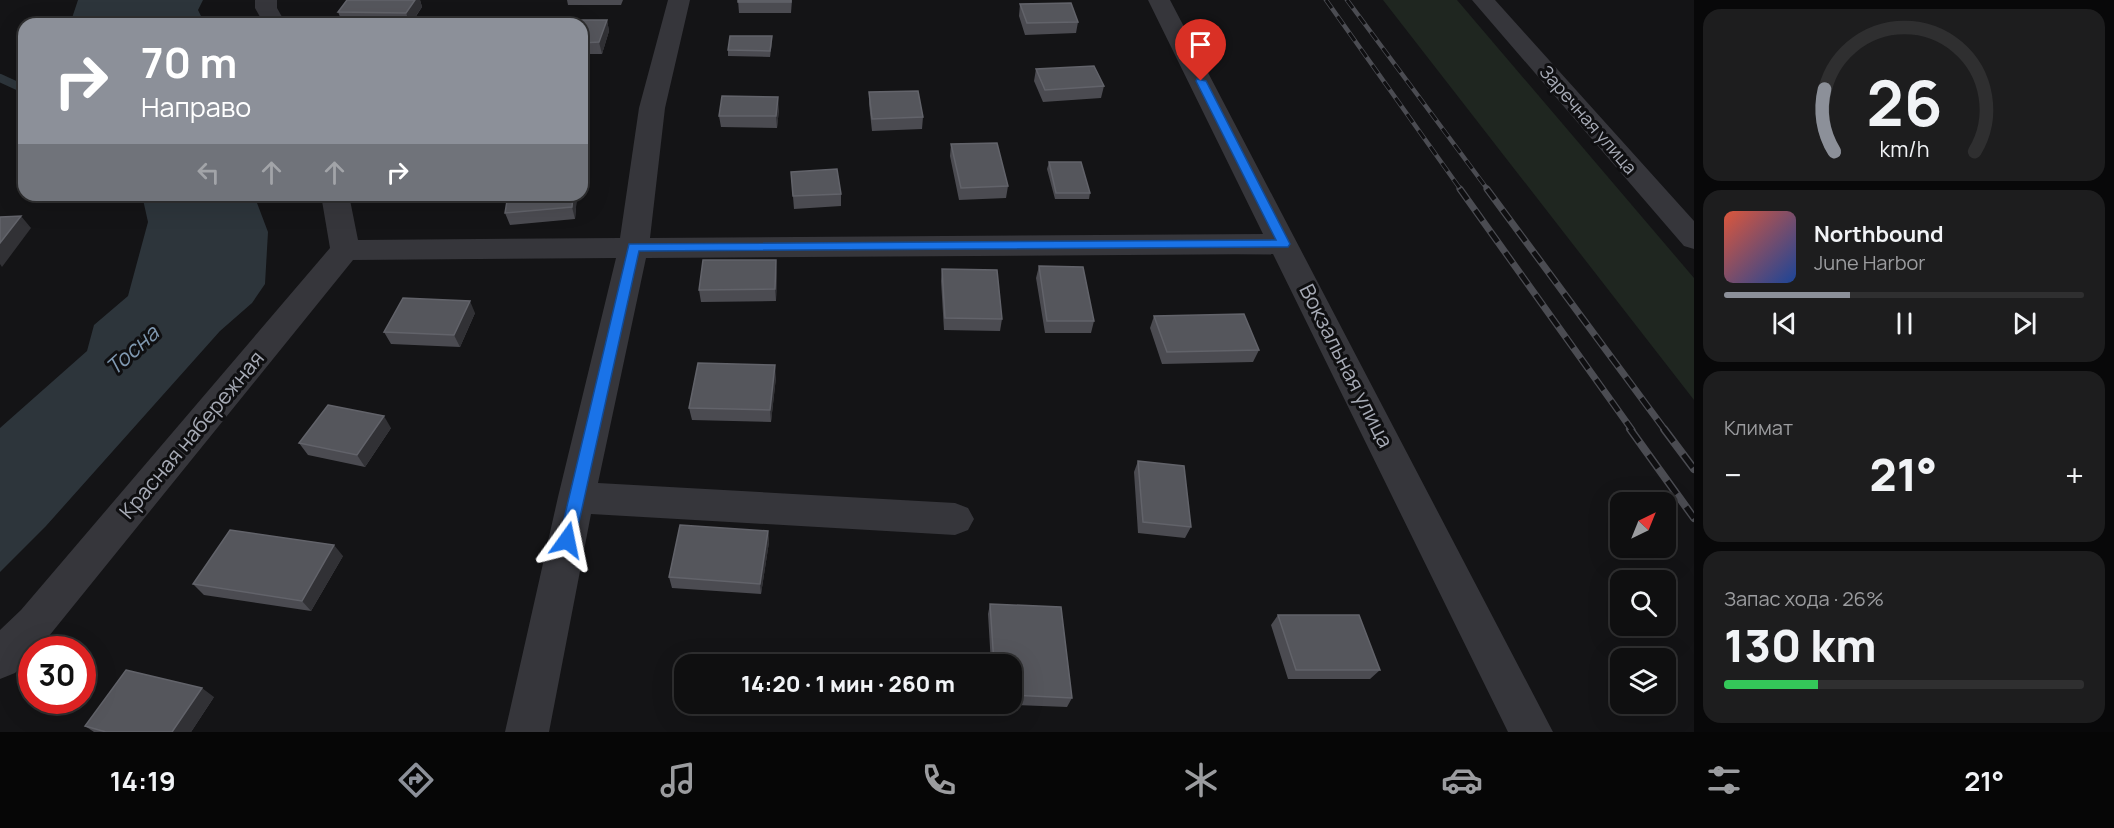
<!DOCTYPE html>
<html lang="ru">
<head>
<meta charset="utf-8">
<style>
  body { margin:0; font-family:Manrope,sans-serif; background:#1d1d1e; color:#f1f3f6; height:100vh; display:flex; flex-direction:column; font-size:22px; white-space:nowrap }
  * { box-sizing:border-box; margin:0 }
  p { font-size:20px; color:#9b9c9f }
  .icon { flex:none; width:33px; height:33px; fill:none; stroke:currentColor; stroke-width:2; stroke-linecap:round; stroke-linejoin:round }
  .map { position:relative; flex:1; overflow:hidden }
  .panel { display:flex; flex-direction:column; gap:9px; padding:9px; background:#080809; width:420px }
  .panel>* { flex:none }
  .top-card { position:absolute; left:18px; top:18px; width:570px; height:183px; border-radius:18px; box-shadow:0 6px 24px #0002,0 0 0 2px #2f2f30; background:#8c9099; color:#fff; overflow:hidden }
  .needle { width:39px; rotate:43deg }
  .buttons { position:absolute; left:1610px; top:492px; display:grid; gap:12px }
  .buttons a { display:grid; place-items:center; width:66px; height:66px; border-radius:12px; background:#0f0f10; box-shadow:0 6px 24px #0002,0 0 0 2px #2f2f30; font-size:30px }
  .speed { position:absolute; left:18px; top:636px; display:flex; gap:12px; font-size:30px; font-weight:700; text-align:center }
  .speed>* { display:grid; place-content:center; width:78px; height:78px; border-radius:50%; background:#0f0f10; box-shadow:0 6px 24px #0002,0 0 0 2px #2f2f30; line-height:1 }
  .speed .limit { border:9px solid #d22; background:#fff; color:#111 }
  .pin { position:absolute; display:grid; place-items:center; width:51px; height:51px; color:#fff; margin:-62px -26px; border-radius:50% 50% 50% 0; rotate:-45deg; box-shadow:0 0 6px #0007 }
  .pin .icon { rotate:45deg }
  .me { position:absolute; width:66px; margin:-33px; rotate:12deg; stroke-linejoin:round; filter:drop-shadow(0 0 4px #0008) }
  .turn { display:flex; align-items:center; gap:21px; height:126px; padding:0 24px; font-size:27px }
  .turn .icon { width:78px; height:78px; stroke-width:2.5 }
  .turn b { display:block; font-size:42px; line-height:51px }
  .lanes { display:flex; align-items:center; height:57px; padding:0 24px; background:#0003; justify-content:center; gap:30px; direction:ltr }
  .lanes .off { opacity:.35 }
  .big { font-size:45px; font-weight:800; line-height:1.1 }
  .panel .widget { flex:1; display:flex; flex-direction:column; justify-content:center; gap:9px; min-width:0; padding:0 21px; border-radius:18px; background:#1d1d1e }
  .panel .dial { align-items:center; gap:0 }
  .dial svg { height:156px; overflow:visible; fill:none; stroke:#2f2f30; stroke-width:7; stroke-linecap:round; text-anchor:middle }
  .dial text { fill:#f1f3f6; stroke:none }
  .song { display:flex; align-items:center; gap:18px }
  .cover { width:72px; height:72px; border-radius:9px; background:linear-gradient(135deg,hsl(10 70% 55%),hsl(220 70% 35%)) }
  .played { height:6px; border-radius:3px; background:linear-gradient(90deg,#8c9099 35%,#2f2f30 35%) }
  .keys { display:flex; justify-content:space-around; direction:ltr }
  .heat { display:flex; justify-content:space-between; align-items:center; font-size:33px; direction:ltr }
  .charge { height:9px; border-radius:4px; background:linear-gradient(90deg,#34c759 26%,#2f2f30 0) }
  .trip { position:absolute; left:674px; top:654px; width:348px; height:60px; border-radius:18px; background:#0f0f10; box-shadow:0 6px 24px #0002,0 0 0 2px #2f2f30; font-weight:800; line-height:60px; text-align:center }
  .menu { display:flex; height:96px; justify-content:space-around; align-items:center; background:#060606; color:#9b9c9f }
  .menu .icon { width:42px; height:42px }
  .menu .active { color:#8c9099 }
  .menu b { font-size:27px; color:#f1f3f6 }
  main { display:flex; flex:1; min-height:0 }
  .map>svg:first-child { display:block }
  .green { fill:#1f2620 }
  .water { fill:#2d353b }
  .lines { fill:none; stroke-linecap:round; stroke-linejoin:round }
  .stream { stroke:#2d353b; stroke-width:8 }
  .minor { fill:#36363b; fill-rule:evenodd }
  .rail-far2-casing { stroke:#4b4c52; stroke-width:4.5 }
  .rail-far1-casing { stroke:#4b4c52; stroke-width:7 }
  .rail-casing { stroke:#4b4c52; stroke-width:8 }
  .rail-far2 { stroke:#0f0f11; stroke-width:3; stroke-dasharray:10; stroke-linecap:butt }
  .rail-far1 { stroke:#0f0f11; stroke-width:4.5; stroke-dasharray:13; stroke-linecap:butt }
  .rail { stroke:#0f0f11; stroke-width:5; stroke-dasharray:16; stroke-linecap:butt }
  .wall { fill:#4b4b51 }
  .shaded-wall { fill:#313135 }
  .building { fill:#55565c; stroke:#62636a; stroke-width:1.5 }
  .route { fill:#1a73e8; stroke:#114b97; stroke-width:1.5 }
  .labels { text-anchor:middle; stroke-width:6; stroke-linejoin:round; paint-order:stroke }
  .far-street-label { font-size:18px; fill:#a7abb6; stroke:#0f0f11 }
  .street-label { font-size:21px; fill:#a7abb6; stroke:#0f0f11 }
  .water-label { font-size:22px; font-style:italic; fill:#7f98b0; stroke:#0f0f11 }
</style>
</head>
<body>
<main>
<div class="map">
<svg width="1694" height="732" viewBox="0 0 1694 732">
  <rect width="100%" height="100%" fill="#141416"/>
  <path class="green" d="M 1383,0 L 1457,0 L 1694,278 L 1694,400 Z"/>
  <path class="water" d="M 78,0 L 203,0 L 198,10 L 205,24 L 81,24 L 71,21 Z
    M 142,195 L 254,195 L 268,232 L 265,284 L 252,303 L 220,331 L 46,526 L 0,572 L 0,428 L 87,351 L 94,325 L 128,296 L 148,222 Z"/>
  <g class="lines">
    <path class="stream" d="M 0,78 L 24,89"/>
    <path class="minor" d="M 255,0 L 277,0 L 277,8 L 286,24 L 264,24 L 255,8 Z
      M 668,0 L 690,0 L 665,108 L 650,238 L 1263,234 L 1148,0 L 1170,0 L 1553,732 L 1508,732 L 1273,254 L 646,258 L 598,483 L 955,503 L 968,508 L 974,519 L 968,530 L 955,535 L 591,514 L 549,732 L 505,732 L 558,497 L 616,258 L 353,260 L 49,636 L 37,650 L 32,650 L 32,655 L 15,673 L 0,679 L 0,630 L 21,610 L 330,248 L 321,195 L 349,195 L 358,240 L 620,238 L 639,108 Z
      M 1472,0 L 1495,0 L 1694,221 L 1694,249 L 1684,246 Z"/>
    <g class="rail-far2-casing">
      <path id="rail-far2" d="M 1326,0 L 1461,190
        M 1347,0 L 1488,190"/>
    </g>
    <g class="rail-far1-casing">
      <path id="rail-far1" d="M 1460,189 L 1632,430
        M 1487,189 L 1665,430"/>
    </g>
    <g class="rail-casing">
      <path id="rail" d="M 1630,429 L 1694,518
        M 1664,429 L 1694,469"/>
    </g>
    <use href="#rail-far2" class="rail-far2"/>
    <use href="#rail-far1" class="rail-far1"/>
    <use href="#rail" class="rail"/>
  </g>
  <path class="wall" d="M 347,0 L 420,0 L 422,7 L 411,24 L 343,24 L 338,12 Z
    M 567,0 L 623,0 L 621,5 L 568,5 Z
    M 738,0 L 792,0 L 791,13 L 739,13 Z
    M 1020,4 L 1078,22 L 1076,33 L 1025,35 L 1019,16 Z
    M 607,20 L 609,31 L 602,54 L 582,54 L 582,24 Z
    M 772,42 L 770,57 L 728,56 L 728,50 Z
    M 1036,69 L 1104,86 L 1101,98 L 1043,102 L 1034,81 Z
    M 869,92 L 923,117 L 922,129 L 872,131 L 869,104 Z
    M 779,109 L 777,128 L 721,127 L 719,116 Z
    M 951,144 L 1008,186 L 1006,198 L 959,200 L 950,156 Z
    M 1049,162 L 1090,193 L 1089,199 L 1055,199 L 1047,169 Z
    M 791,172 L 841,194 L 841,206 L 794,209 Z
    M 577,195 L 575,219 L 510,225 L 505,213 Z
    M 1039,266 L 1094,321 L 1091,333 L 1045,333 L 1036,278 Z
    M 942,269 L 1002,319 L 1000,331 L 944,330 L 941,281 Z
    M 777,272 L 776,301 L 701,302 L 699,290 Z
    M 475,313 L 460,347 L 391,344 L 384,332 Z
    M 1154,316 L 1259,350 L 1253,362 L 1162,364 L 1150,328 Z
    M 776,377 L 771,422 L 692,420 L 689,408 Z
    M 391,428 L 365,467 L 308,455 L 299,443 Z
    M 1138,461 L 1191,527 L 1185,538 L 1138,533 L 1134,472 Z
    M 768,531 L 769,542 L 761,594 L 672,588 L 669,577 Z
    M 343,556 L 311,611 L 204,595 L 193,584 Z
    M 990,604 L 1072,698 L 1067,707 L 993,704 L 1011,704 L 1011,664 L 991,664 L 988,614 Z
    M 1278,615 L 1380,670 L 1370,679 L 1288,679 L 1271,625 Z
    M 214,697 L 191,732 L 94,732 L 85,726 Z"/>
  <path class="shaded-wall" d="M 415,0 L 420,0 L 422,7 L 410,24 L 406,13 Z
    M 607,20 L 609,31 L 602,54 L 599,42 Z
    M 772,36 L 772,42 L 770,57 L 770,51 Z
    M 778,97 L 779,109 L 777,128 L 776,116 Z
    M 573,195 L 577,195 L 575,219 L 572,207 Z
    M 21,216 L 31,228 L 2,267 L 0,264 L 0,243 Z
    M 776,260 L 777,272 L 776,301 L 775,289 Z
    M 470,301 L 475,313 L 460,347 L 454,335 Z
    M 775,365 L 776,377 L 771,422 L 770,410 Z
    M 384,416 L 391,428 L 365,467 L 357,455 Z
    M 768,531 L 769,542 L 761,594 L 760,584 Z
    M 334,545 L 343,556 L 311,611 L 302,601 Z
    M 202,688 L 214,697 L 191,732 L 172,732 Z"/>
  <path class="building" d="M 347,0 L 415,0 L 406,13 L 338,12 Z
    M 738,0 L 791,0 L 791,2 L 738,2 Z
    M 1071,3 L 1078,22 L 1027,23 L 1020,4 Z
    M 556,20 L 607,20 L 599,42 L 582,43 L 582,24 L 555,24 Z
    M 730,36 L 772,36 L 770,51 L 728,50 Z
    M 1094,66 L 1104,86 L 1045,90 L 1036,69 Z
    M 918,91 L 923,117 L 872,119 L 869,92 Z
    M 722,96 L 778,97 L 776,116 L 719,116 Z
    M 997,143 L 1008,186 L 961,188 L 951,144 Z
    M 1049,162 L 1081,162 L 1090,193 L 1056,193 Z
    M 837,169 L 841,194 L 793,196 L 791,172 Z
    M 508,195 L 573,195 L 572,207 L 505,213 Z
    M 21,216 L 0,243 L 0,217 Z
    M 703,260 L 776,260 L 775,289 L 699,290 Z
    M 1039,266 L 1083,267 L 1094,321 L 1047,321 Z
    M 942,269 L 997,270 L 1002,319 L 945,318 Z
    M 403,298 L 470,301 L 454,335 L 384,332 Z
    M 1244,314 L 1259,350 L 1167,352 L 1154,316 Z
    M 698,363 L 775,365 L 770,410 L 689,408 Z
    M 328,405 L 384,416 L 357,455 L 299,443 Z
    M 1138,461 L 1184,466 L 1191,527 L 1143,522 Z
    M 680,525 L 768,531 L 760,584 L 669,577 Z
    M 230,530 L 334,545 L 302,601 L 193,584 Z
    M 990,604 L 1061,607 L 1072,698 L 1011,695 L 1011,664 L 994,664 Z
    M 1278,615 L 1359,615 L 1380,670 L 1296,670 Z
    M 126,670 L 202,688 L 172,732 L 106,732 L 85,726 Z"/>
  <path class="route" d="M 1197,79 L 1206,81 L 1290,244 L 1288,247 L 639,251 L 575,540 L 573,544 L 562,544 L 559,540 L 629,244 L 1276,240 L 1196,81 Z"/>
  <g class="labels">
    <g class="far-street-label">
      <text transform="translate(1588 120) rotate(49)" y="6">Заречная улица</text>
    </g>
    <g class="street-label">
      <text transform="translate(1346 366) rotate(63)" y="7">Вокзальная улица</text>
      <text transform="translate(192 435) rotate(-50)" y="7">Красная набережная</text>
    </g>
    <g class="water-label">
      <text transform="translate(132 350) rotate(-42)" y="8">Тосна</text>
    </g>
  </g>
</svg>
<div class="buttons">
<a><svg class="needle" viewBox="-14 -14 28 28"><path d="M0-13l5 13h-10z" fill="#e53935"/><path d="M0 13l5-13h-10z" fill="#9b9c9f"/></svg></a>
<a><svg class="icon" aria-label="search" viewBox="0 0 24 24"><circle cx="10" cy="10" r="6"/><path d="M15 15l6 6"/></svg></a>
<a><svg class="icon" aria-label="layers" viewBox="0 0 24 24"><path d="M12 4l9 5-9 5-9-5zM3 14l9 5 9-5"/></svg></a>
</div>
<div class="speed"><div class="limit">30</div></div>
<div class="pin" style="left:1201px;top:81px;background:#d93025"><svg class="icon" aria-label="arrive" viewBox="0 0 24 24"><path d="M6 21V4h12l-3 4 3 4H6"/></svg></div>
<svg class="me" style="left:567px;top:540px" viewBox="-20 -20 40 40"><path d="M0-17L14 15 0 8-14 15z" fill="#1a73e8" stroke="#fff" stroke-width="4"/></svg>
<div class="trip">14:20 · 1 мин · 260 m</div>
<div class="top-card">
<div class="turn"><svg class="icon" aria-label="right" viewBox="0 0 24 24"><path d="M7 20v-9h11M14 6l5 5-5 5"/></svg><div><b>70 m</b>Направо</div></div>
<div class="lanes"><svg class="icon off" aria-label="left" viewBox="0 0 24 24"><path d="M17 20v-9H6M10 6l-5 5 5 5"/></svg><svg class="icon off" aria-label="ahead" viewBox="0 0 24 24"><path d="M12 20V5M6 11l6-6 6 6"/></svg><svg class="icon off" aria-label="ahead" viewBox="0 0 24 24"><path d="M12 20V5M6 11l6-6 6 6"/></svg><svg class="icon" aria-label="right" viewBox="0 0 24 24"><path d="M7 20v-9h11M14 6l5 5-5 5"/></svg></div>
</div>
</div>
<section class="panel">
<div class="widget dial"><svg viewBox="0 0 100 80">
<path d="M14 69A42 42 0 1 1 86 69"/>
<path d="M14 69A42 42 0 0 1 9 37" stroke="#8c9099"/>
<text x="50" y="56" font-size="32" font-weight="700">26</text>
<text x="50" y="72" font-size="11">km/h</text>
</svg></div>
<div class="widget">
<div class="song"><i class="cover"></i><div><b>Northbound</b><p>June Harbor</p></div></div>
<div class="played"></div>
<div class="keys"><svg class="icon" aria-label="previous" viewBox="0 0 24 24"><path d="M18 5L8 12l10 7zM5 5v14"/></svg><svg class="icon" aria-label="pause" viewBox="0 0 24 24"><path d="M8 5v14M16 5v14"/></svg><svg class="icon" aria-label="next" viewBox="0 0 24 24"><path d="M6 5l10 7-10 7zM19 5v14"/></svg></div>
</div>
<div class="widget"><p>Климат</p>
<div class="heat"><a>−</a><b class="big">21°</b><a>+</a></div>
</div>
<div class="widget"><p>Запас хода · 26%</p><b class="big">130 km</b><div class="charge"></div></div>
</section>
</main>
<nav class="menu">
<b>14:19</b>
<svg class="icon active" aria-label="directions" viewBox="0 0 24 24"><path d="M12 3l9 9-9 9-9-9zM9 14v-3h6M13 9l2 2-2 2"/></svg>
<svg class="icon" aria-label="music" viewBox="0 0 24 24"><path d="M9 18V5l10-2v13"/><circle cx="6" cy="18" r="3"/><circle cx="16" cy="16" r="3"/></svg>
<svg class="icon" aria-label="phone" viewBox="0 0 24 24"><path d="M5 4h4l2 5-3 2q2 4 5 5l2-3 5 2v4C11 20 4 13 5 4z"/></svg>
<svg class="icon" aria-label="climate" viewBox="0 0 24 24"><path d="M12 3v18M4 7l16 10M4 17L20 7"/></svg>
<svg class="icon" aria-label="car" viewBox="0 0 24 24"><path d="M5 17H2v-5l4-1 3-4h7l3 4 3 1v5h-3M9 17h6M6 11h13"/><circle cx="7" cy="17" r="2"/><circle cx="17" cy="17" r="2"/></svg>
<svg class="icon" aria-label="filters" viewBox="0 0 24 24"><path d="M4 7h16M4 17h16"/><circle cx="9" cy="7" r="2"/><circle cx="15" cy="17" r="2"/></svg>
<b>21°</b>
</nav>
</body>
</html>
